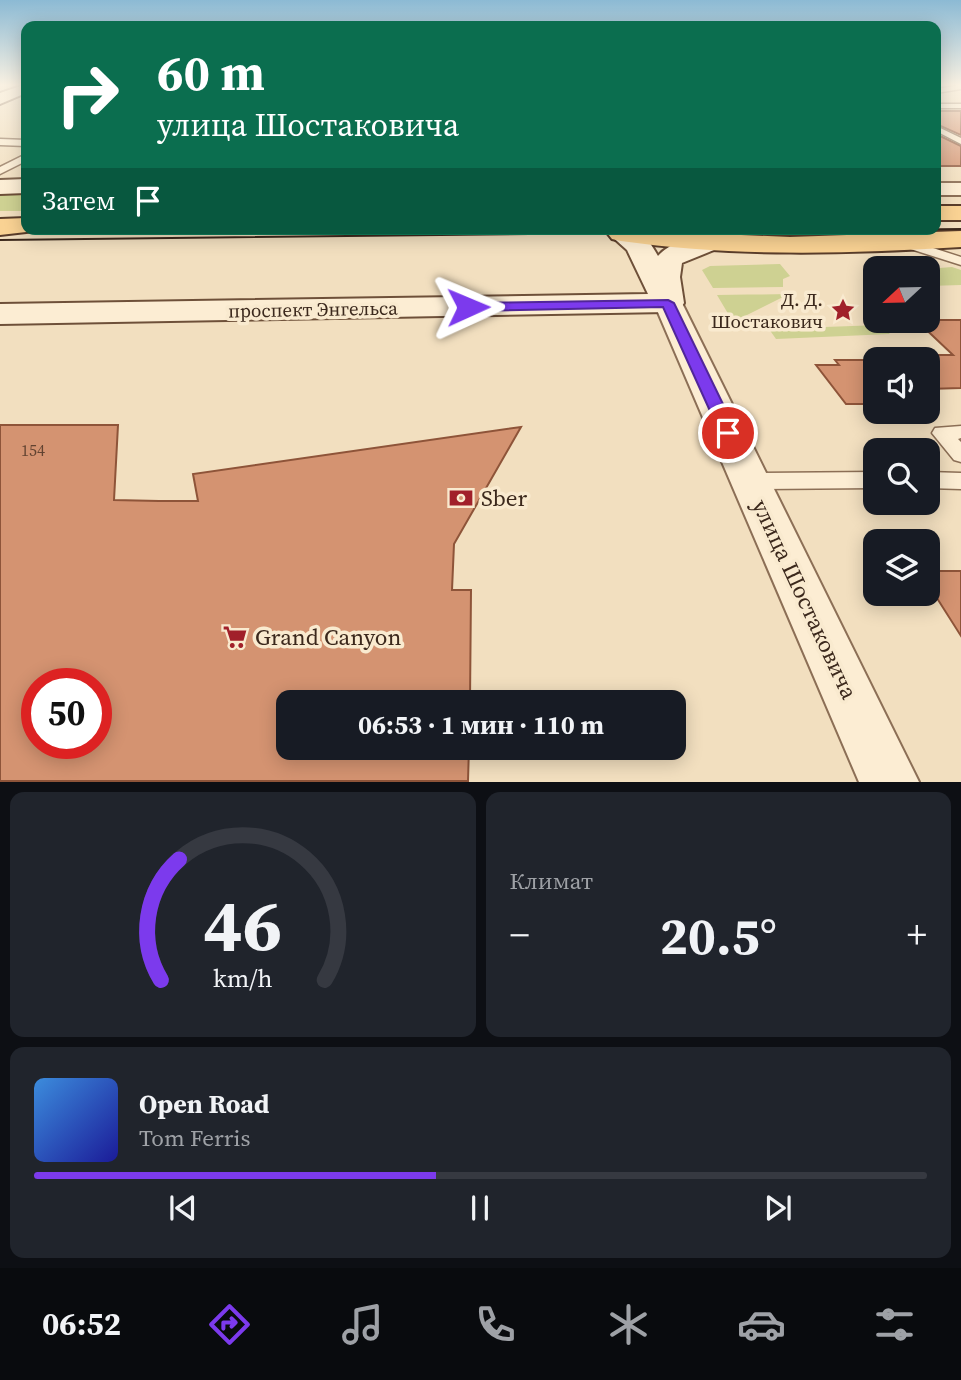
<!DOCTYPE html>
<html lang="ru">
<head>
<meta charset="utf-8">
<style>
  body { margin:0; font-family:"Source Serif 4",serif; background:#20242c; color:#f1f3f6; height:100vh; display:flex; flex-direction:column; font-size:26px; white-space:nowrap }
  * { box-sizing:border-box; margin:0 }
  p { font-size:23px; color:#9ea1a6 }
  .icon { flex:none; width:38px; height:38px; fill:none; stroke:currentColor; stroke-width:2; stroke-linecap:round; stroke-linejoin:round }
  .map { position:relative; height:782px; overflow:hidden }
  .side { display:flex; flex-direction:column; gap:10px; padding:10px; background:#0d0f14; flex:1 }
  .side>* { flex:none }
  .banner { position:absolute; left:21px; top:21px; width:920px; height:214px; border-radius:14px; box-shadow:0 4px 18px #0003; background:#0b6e4f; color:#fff; overflow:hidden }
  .needle { width:46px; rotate:248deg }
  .tools { position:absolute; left:863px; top:256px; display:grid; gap:14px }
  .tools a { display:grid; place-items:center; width:77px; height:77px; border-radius:14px; background:#171b24; box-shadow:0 4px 18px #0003; font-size:35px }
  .speed { position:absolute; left:21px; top:668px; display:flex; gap:14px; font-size:35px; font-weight:700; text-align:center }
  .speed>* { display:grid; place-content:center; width:91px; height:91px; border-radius:50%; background:#171b24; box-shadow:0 4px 18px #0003; line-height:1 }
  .speed .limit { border:10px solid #d22; background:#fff; color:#111 }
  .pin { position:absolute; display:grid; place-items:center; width:60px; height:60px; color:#fff; margin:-30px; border:4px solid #fff; border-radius:50%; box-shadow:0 2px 7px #0007 }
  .me { position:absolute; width:77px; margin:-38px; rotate:89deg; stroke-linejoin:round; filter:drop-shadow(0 0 5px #0008) }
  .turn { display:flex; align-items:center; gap:24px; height:147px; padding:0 21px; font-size:32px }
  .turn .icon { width:91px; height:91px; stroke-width:2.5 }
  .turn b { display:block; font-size:49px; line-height:60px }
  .then { display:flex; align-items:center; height:66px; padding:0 21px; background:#0003; gap:14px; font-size:26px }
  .big { font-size:52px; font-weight:700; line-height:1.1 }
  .side .tile { flex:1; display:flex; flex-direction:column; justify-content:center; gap:10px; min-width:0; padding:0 24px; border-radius:14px; background:#20242c }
  .side .dial { align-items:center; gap:0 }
  .dial svg { height:182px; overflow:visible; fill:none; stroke:#363941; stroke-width:7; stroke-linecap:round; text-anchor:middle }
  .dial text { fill:#f1f3f6; stroke:none }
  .song { display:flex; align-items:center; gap:21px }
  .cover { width:84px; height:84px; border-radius:10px; background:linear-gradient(135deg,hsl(210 70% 55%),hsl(240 70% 35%)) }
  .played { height:7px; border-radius:4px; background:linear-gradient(90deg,#7c3aed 45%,#363941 45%) }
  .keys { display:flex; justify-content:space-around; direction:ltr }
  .heat { display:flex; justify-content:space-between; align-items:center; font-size:38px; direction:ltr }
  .side .tiles { flex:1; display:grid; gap:10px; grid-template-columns:1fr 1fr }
  .tile:last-child { grid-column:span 2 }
  .trip { position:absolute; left:276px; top:690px; width:410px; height:70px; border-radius:14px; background:#171b24; box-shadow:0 4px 18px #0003; font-weight:700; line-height:70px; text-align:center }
  .menu { display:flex; height:112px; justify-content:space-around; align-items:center; background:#090b0e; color:#9ea1a6 }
  .menu .icon { width:49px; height:49px }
  .menu .on { color:#7c3aed }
  .menu b { font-size:32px; color:#f1f3f6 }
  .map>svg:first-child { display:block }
  .green { fill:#ced192 }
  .building { fill:#d49371; stroke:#8e5439; stroke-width:2; fill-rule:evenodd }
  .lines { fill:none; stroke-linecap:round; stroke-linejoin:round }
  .lane-casing { stroke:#8c6f56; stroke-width:3 }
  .street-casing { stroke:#8c6f56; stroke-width:4 }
  .secondary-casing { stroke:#6e5039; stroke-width:4 }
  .primary-casing { stroke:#5a3d2a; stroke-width:4 }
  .lane { fill:#fcedd3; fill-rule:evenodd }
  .street { fill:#fcedd3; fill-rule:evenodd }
  .secondary { fill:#fcedd3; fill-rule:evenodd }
  .primary { fill:#f9d293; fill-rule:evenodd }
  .tram { stroke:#3b281c; stroke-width:2 }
  .route { fill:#7c3aed; stroke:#51269a; stroke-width:2 }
  .labels { text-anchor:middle; stroke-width:7; stroke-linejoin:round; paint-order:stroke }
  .number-label { font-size:16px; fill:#614331 }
  .poi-label { font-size:19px; fill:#3b281c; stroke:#f9eacf; text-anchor:end }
  .street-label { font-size:19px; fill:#3b281c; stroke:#f9eacf }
  .near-poi-label { font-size:23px; fill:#3b281c; stroke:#f9eacf; text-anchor:start }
  .near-street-label { font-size:23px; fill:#3b281c; stroke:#f9eacf }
</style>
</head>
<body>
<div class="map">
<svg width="961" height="782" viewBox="0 0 961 782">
  <rect width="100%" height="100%" fill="#f2dfbf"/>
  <path class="green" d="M 0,191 L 26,191 L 26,211 L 0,211 Z
    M 780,264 L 790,276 L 783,279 L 783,287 L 713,288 L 702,270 L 710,266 Z
    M 952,267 L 961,270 L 961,285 L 928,286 L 928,269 Z
    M 789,294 L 733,322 L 717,295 Z
    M 880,325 L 890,334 L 776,339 L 769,329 Z"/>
  <path class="building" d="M 936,111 L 961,111 L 961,135 L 936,124 Z
    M 936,134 L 961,146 L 961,166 L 936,166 Z
    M 916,320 L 961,320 L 961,388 L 928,389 L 928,359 L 920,359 L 916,355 L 953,355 Z
    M 835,360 L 875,360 L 875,404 L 846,404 L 816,365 L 839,365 Z
    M 0,425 L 118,425 L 114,500 L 159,501 L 198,501 L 193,474 L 521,427 L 454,544 L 452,590 L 471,590 L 470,702 L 289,702 L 289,747 L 469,747 L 468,781 L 0,781 ZM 37,684 L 96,684 L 96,744 L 37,744 Z
    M 928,571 L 961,571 L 961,636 L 928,584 Z"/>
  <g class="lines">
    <g class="lane-casing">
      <path id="lane" d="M 961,85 L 961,89 L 936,93 L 936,89 Z
        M 936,104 L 961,104 L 961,108 L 936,108 Z
        M 936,126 L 961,138 L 961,144 L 936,131 Z
        M 0,139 L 26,140 L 26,146 L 0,145 Z
        M 26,154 L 26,161 L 0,174 L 0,167 Z
        M 905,239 L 961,257 L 961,265 L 901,246 L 901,240 Z
        M 961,426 L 961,438 L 958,439 L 961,442 L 961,462 L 954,460 L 932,433 L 935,428 Z
        M 875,472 L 875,488 L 751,489 L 744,486 L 741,481 L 744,476 L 751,473 Z
        M 928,472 L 961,473 L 961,489 L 928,488 Z"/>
    </g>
    <g class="street-casing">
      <path id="street" d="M 936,183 L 961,183 L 961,195 L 936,195 Z
        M 668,295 L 678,297 L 682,303 L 919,782 L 859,782 L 654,303 L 658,297 Z"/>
    </g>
    <g class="secondary-casing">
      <path id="secondary" d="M 26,84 L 26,93 L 0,104 L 0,93 Z
        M 26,179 L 26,193 L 0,194 L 0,180 Z
        M 611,229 C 636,229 645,232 658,256 C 670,242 697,234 714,238 L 717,244 L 714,250 L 682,263 L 680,277 L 684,303 L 679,310 L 668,312 L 0,324 L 0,304 L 648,294 L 627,250 L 608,233 Z"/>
    </g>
    <g class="primary-casing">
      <path id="primary" d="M 936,206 L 961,206 L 961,220 L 936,220 Z
        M 26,218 L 26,229 L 37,229 L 35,231 L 0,235 L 0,219 Z
        M 604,229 L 790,237 L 961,231 L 961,247 C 847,254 734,257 621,241 L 612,239 Z"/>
    </g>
    <use href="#lane" class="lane"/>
    <use href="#street" class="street"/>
    <use href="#secondary" class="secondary"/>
    <use href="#primary" class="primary"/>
    <path class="tram" d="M 0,240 L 961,229"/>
  </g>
  <linearGradient id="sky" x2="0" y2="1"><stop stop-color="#8cbad4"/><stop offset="0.44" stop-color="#f9f1e2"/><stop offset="1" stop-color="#f9f1e2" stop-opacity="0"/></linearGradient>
  <rect width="961" height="193" fill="url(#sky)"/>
  <path class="route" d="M 668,300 L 674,303 L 737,433 L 734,438 L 728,439 L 720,433 L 663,307 L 468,311 L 461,307 L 468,303 Z"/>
  <defs>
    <g id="sight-bare" transform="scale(1.89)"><path d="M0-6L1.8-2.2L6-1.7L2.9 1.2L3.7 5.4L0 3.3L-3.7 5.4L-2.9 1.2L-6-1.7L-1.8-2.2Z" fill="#a1202a" stroke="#f9eacf" stroke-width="2.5" paint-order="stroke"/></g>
    <g id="bank-bare" transform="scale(1.89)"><path d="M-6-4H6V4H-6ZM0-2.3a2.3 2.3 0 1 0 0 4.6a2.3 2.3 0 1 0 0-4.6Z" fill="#a1202a" stroke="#f9eacf" stroke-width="2.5" paint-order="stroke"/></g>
    <g id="supermarket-bare" transform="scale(1.89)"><path d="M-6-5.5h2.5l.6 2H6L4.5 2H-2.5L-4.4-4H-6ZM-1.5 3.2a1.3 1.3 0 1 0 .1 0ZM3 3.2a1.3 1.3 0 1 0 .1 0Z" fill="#a1202a" stroke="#f9eacf" stroke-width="2.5" paint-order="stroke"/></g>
  </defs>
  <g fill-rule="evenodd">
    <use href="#sight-bare" x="843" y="310"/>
    <use href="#bank-bare" x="461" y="498"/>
    <use href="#supermarket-bare" x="235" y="637"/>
  </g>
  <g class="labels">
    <g class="number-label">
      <text x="33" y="456">154</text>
    </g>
    <g class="poi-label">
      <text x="823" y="306">Д. Д.<tspan x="823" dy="22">Шостакович</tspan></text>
    </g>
    <g class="street-label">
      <text transform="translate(313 309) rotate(-1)" y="7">проспект Энгельса</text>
    </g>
    <g class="near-poi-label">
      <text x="481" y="506">Sber</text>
      <text x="255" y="645">Grand Canyon</text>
    </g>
    <g class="near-street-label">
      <text transform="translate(805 599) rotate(65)" y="8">улица Шостаковича</text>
    </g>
  </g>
</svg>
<div class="tools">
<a><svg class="needle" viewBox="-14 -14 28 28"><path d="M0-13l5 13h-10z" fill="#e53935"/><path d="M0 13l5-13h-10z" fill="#9ea1a6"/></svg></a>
<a><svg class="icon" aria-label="sound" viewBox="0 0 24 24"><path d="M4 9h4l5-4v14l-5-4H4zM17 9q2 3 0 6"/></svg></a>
<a><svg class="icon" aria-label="search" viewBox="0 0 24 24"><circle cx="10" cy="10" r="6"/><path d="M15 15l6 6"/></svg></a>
<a><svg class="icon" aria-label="layers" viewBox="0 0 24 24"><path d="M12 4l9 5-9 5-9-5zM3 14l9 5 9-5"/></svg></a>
</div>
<div class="speed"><div class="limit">50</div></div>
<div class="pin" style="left:728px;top:433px;background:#d93025"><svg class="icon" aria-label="arrive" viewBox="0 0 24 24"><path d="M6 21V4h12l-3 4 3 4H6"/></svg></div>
<svg class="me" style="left:468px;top:307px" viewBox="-20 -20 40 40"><path d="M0-17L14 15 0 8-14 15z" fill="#7c3aed" stroke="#fff" stroke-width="4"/></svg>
<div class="trip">06:53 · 1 мин · 110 m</div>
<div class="banner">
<div class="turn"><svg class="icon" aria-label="right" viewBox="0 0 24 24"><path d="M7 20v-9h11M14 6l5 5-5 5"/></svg><div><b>60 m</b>улица Шостаковича</div></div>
<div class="then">Затем<svg class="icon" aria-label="arrive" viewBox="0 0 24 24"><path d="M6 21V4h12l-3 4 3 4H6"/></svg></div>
</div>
</div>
<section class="side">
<div class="tiles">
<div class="tile dial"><svg viewBox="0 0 100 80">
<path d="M14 69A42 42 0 1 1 86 69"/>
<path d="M14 69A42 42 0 0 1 22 16" stroke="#7c3aed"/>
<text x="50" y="56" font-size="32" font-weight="700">46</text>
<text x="50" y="72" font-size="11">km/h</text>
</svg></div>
<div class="tile"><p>Климат</p>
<div class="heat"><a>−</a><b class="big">20.5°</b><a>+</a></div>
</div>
<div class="tile">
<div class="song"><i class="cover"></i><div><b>Open Road</b><p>Tom Ferris</p></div></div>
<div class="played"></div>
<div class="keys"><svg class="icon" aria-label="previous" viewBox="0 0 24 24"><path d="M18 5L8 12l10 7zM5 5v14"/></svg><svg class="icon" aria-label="pause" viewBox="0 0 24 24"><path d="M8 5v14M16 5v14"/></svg><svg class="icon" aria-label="next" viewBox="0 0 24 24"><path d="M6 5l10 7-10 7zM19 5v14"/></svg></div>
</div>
</div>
</section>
<nav class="menu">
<b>06:52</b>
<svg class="icon on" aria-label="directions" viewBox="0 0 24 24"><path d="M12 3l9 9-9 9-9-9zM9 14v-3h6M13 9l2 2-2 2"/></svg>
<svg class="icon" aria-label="music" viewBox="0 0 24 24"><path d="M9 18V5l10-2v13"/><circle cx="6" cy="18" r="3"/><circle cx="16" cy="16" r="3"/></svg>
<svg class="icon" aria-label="phone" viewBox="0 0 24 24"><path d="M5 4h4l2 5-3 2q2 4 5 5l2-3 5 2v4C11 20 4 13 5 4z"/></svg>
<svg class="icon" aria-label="climate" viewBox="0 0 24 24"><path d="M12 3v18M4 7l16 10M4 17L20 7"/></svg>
<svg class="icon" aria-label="car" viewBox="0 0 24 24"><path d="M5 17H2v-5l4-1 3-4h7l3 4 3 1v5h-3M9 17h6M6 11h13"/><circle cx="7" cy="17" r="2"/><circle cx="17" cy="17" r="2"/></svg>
<svg class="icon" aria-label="filters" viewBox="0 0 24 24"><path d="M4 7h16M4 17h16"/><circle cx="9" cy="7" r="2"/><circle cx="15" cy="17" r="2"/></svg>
</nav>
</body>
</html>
